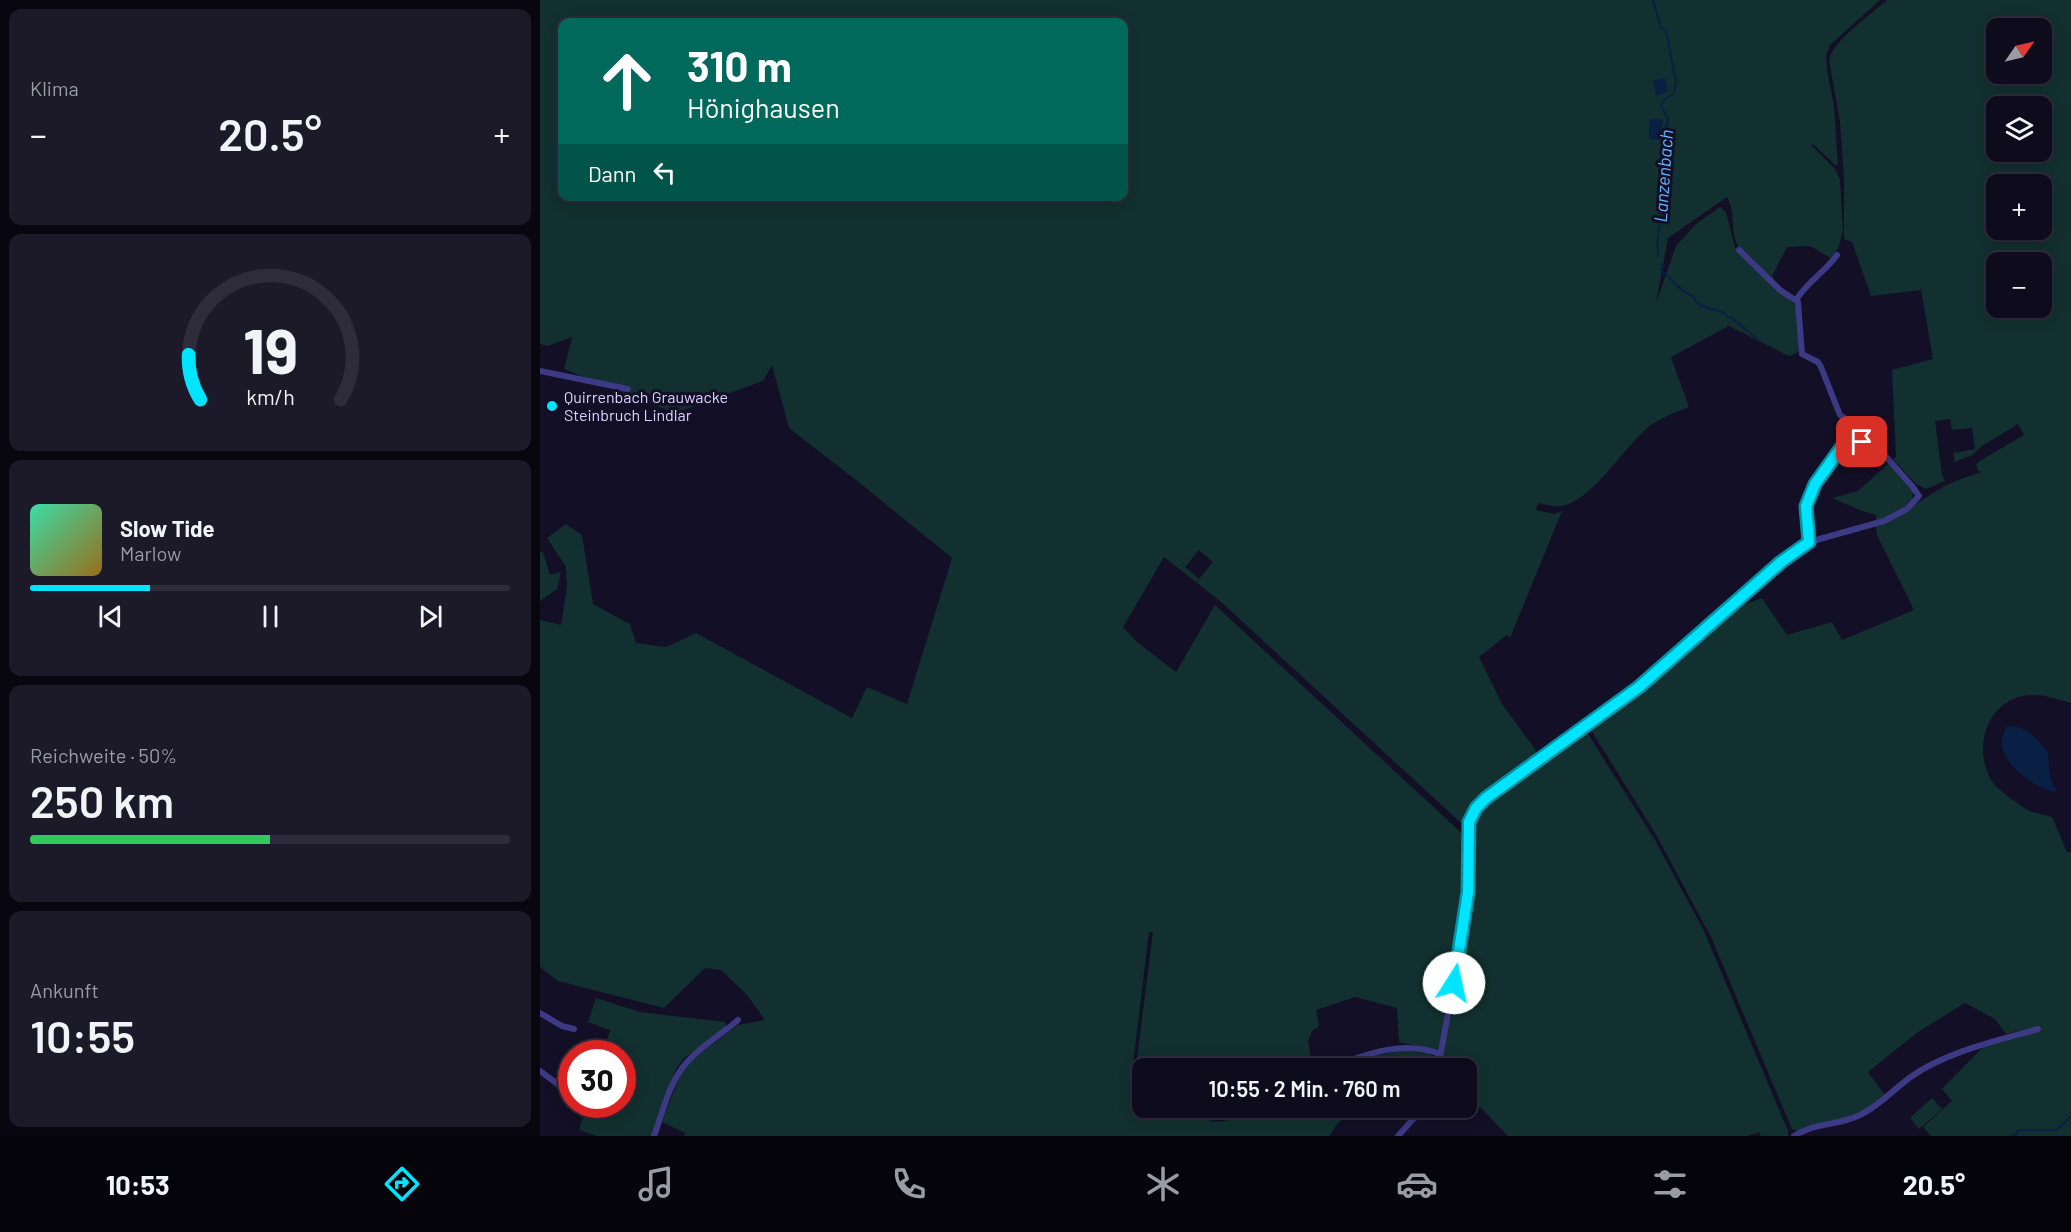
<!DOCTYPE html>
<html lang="de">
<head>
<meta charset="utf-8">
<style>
  body { margin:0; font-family:Barlow,sans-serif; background:#1c1929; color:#f1f3f6; height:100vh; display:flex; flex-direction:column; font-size:22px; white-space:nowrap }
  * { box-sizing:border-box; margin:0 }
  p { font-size:20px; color:#9b9ba3 }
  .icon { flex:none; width:33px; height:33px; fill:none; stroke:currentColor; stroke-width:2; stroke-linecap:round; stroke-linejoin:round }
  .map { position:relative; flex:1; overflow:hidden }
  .details { display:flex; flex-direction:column; gap:9px; padding:9px; background:#08060f; width:540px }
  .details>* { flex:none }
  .guide { position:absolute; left:18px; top:18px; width:570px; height:183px; border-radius:12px; box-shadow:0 3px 15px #0003,0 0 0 2px #2e2b3b; background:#00695c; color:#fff; overflow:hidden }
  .needle { width:39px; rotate:56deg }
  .buttons { position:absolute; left:1446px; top:18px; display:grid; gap:12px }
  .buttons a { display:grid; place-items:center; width:66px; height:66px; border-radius:12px; background:#0e0b1c; box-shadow:0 3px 15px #0003,0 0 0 2px #2e2b3b; font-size:30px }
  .speed { position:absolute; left:18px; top:1040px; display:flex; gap:12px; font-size:30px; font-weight:700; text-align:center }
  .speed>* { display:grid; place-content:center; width:78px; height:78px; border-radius:50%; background:#0e0b1c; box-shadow:0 3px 15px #0003,0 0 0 2px #2e2b3b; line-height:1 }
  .speed .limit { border:9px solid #d22; background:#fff; color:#111 }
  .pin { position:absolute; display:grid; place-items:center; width:51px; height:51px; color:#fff; margin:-26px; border-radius:12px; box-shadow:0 3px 9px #0006 }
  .me { position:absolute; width:66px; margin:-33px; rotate:10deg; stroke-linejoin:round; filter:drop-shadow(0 0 4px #0008) }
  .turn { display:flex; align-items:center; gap:21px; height:126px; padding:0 30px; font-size:27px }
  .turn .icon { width:78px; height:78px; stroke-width:2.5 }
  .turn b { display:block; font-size:42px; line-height:51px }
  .then { display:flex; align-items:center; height:57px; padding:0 30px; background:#0003; gap:12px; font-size:22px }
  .big { font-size:45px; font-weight:600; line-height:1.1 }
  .details .widget { flex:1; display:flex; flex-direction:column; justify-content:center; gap:9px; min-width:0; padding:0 21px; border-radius:12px; background:#1c1929 }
  .details .dial { align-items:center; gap:0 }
  .dial svg { height:156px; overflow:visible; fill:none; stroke:#2e2b3b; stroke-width:7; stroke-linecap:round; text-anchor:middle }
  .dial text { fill:#f1f3f6; stroke:none }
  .song { display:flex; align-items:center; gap:18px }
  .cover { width:72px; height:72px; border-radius:9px; background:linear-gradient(135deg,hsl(160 70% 55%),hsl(40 70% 35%)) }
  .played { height:6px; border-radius:3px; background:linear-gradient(90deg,#00e5ff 25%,#2e2b3b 25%) }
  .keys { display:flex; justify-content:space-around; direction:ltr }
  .heat { display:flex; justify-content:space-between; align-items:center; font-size:33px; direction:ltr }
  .charge { height:9px; border-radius:4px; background:linear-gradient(90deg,#34c759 50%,#2e2b3b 0) }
  .trip { position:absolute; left:592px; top:1058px; width:345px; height:60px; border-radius:12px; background:#0e0b1c; box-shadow:0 3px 15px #0003,0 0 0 2px #2e2b3b; font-weight:600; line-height:60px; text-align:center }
  .tab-bar { display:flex; height:96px; justify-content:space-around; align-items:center; background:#06040b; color:#9b9ba3 }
  .tab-bar .icon { width:42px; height:42px }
  .tab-bar .active { color:#00e5ff }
  .tab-bar b { font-size:27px; color:#f1f3f6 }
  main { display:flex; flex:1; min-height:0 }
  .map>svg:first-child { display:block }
  .green { fill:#12302f; fill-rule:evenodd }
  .water { fill:#0a1f44 }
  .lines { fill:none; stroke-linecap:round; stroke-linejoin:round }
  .stream { stroke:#0a1f44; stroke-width:2 }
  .minor { stroke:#3d3a85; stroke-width:6 }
  .route-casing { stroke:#0095a6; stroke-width:15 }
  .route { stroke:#00e5ff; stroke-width:10 }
  .poi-dot { fill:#00e5ff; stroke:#130f26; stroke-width:2 }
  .labels { text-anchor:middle; stroke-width:6; stroke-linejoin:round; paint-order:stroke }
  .poi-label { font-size:16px; fill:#d9d4ff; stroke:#130f26; text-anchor:start }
  .water-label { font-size:18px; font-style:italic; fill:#62b6ff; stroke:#130f26 }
</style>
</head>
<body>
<main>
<section class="details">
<div class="widget"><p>Klima</p>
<div class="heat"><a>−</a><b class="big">20.5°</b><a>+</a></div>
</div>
<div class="widget dial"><svg viewBox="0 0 100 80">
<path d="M14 69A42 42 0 1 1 86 69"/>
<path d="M14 69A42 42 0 0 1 8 46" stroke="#00e5ff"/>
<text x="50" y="56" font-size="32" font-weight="700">19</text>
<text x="50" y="72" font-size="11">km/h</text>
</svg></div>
<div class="widget">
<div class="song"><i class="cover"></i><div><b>Slow Tide</b><p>Marlow</p></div></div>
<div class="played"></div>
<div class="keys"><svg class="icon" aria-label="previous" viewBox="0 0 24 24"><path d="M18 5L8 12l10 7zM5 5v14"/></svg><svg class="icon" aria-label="pause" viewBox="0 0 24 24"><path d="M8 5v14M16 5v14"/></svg><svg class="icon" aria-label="next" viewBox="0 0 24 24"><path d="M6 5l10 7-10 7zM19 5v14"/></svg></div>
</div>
<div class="widget"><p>Reichweite · 50%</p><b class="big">250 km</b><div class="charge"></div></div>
<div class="widget"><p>Ankunft</p><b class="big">10:55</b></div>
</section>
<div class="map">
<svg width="1531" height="1136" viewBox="0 0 1531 1136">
  <rect width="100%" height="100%" fill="#130f26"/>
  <path class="green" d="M 0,0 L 1340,0 L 1290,45 L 1286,55 L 1287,70 L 1294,106 L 1298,165 L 1295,165 L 1273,144 L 1271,145 L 1295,169 L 1300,180 L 1303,231 L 1298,249 L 1291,258 L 1270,246 L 1247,247 L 1232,276 L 1235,282 C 1222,270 1197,254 1194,235 C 1192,221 1194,210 1187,197 L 1128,238 L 1116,303 L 1136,246 L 1155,225 L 1180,207 L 1186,212 L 1195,248 L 1257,307 L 1259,349 L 1257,353 L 1249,356 L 1189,326 L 1131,357 L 1149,407 C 1134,413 1116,419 1104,431 C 1083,450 1053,497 1026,505 C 1017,508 1007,505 998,503 L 996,510 L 1014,514 L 1022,511 L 970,638 L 967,635 L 939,657 L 962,704 L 995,749 L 997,755 L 994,760 L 934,806 L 925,822 L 921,823 L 680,601 L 624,557 L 583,627 L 597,642 L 636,672 L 675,605 L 926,837 C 931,906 911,979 900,1047 L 897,1050 L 859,1042 L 857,1008 L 815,997 L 776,1010 L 779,1026 L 772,1031 L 768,1042 L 773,1068 L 603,1068 L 603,1087 L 596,1082 L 595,1074 L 613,932 L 609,932 L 591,1081 L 603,1091 L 603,1107 L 638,1107 L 674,1122 L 690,1120 L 716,1107 L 827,1107 C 810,1114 798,1118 790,1136 L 144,1136 L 145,1133 L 122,1122 L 142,1070 L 151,1060 L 198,1025 L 225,1020 L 207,995 L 181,970 L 165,968 L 124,1008 L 18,981 L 0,967 L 0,620 L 21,625 L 27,587 L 26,567 L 7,538 L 26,524 L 42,535 L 53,604 L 90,624 L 96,643 L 126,647 L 156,633 L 312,718 L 327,687 L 367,704 L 412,558 L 321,484 L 249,428 L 232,365 L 223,381 L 135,413 L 24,369 L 32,337 L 8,346 L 0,344 ZM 22,22 L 584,22 L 584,196 L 22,196 ZM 659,550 L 673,562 L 659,579 L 645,567 Z
    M 1347,0 L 1531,0 L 1531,703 C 1520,700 1506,695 1495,695 C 1448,694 1430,748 1453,783 C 1458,790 1482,807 1490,811 C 1497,814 1505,815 1512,817 L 1527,852 L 1531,852 L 1531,1136 L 1391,1136 L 1383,1127 L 1412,1101 L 1402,1089 L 1443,1047 L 1488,1034 L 1490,1028 L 1466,1034 L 1455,1019 L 1425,1003 L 1378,1032 L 1328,1072 L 1345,1095 C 1333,1103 1322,1113 1309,1119 C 1292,1125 1274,1122 1258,1132 L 1252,1129 L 1171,937 L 1115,833 L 1051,730 L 1053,725 L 1100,689 L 1193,609 L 1222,598 L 1247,635 L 1292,622 L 1302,640 L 1374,610 L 1337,535 L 1336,526 C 1360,518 1377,502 1398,490 C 1413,481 1426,477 1442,472 L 1438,471 L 1436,465 L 1438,462 L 1484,435 L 1478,424 L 1442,446 L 1432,455 L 1415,462 L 1413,453 L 1435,449 L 1432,428 L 1412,430 L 1410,419 L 1395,421 L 1402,475 L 1405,481 L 1386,489 L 1376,484 L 1353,459 L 1356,457 L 1352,370 L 1393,359 L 1381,290 L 1331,296 L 1312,242 L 1304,239 L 1304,180 L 1300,122 L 1289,60 C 1294,39 1331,15 1347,0 ZM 1456,28 L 1502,28 L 1502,74 L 1456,74 ZM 1456,106 L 1502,106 L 1502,152 L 1456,152 ZM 1456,184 L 1502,184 L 1502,230 L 1456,230 ZM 1456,262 L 1502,262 L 1502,308 L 1456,308 Z
    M 1349,463 L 1373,490 L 1372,501 L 1367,507 L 1336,522 L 1336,515 L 1322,511 L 1292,498 L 1318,491 Z
    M 0,552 L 3,552 L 10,575 L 21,572 L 17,589 L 0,601 L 0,606 Z
    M 1042,733 L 1048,734 L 1115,840 L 1164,931 L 1248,1131 L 1248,1136 L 1221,1136 L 1219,1132 L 1207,1136 L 968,1136 L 940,1107 L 927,1102 L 927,1068 L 900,1068 L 930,893 L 930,822 L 938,809 L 947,799 Z
    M 56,998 L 100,1012 L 185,1022 L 186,1026 L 184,1030 L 144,1058 L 136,1069 L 112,1136 L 57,1136 L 39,1130 L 47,1104 L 82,1104 L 82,1053 L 63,1053 L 70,1030 L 48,1022 Z
    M 866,1050 L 889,1053 L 896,1059 L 895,1068 L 798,1068 L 831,1057 Z
    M 1392,1098 L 1402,1109 L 1379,1129 L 1370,1118 Z
    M 648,1107 L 708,1107 C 678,1122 678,1120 648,1107 Z"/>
  <path class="water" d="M 1125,78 L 1128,92 L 1116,96 L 1113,80 Z
    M 1111,119 L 1121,119 L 1123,121 L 1119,140 L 1109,139 L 1109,121 Z
    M 1468,726 C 1487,726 1497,738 1508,753 C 1509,762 1508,771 1511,780 C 1512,784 1515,787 1516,790 L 1515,792 C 1491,788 1445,752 1468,726 Z"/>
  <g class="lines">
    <path class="stream" d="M 1113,0 L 1121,28 L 1126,31 L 1136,82 L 1134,93 L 1122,102 L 1122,108 L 1128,119 C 1124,138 1118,157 1125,176 L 1117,244 L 1118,256
      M 1121,264 L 1123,267 L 1121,270 L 1143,291 L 1153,296 L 1157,303 L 1165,307 L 1185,313 L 1187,317 L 1192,318 L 1216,338
      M 1470,1136 L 1474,1136 L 1479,1130 L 1517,1130 L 1531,1116"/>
    <path class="minor" d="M 1256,300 C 1267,282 1285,272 1297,255
      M 0,371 L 88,389
      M 1269,542 L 1266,505 L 1275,484 L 1303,445 L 1310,442 L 1334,442
      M 0,1013 L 22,1026 L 34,1029
      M 789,1068 C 825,1055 862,1039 900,1054
      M 898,1068 L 920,948 L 928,892 L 929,822 L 936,808 L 946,798 L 1099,687 L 1241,562 L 1269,542 L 1344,521 L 1367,509 L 1379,496 L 1372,486 L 1323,431 L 1300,415 L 1281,367 L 1278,362 L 1262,354 L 1258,302 L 1240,290 L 1199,250
      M 0,1071 L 23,1088
      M 114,1136 C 123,1112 129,1082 147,1062 C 161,1046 182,1034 198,1020
      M 858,1136 L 884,1107
      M 1254,1136 C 1276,1122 1298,1126 1320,1115 C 1339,1106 1355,1088 1372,1076 C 1409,1051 1456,1041 1498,1029"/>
  </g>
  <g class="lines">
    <g class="route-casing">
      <path id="route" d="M 914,983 L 928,892 L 929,822 L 936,808 L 946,798 L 1099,687 L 1241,562 L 1269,542 L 1266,506 L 1275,484 L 1303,445 L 1310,442 L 1322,442"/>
    </g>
    <use href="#route" class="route"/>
  </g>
  <circle class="poi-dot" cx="12" cy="406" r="6"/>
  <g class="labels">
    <g class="poi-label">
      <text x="24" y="403">Quirrenbach Grauwacke<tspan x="24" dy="18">Steinbruch Lindlar</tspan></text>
    </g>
    <g class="water-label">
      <text transform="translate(1124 176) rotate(-86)" y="6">Lanzenbach</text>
    </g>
  </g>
</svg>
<div class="buttons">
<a><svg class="needle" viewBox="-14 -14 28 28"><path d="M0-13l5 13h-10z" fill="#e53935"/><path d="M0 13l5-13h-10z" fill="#9b9ba3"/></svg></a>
<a><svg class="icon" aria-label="layers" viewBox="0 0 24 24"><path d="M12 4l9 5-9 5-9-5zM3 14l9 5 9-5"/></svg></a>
<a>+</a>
<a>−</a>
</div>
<div class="speed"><div class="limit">30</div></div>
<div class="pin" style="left:1322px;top:442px;background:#d93025"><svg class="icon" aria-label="arrive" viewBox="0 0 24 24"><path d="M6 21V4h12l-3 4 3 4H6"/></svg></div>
<svg class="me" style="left:914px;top:983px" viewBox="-20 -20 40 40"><circle r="19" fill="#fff"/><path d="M0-13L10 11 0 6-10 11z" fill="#00e5ff"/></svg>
<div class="trip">10:55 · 2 Min. · 760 m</div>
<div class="guide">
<div class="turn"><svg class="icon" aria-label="ahead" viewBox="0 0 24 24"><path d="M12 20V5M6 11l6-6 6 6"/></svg><div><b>310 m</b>Hönighausen</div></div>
<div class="then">Dann<svg class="icon" aria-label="left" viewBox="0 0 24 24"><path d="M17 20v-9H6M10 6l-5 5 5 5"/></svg></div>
</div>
</div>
</main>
<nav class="tab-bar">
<b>10:53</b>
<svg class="icon active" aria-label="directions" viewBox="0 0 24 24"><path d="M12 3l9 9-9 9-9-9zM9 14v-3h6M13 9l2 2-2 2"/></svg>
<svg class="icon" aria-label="music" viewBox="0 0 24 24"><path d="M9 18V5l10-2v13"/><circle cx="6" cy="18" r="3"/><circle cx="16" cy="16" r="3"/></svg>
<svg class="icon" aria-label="phone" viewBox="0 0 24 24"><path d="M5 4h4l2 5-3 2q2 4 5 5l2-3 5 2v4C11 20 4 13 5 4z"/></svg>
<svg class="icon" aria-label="climate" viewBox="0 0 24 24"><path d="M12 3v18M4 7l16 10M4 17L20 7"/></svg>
<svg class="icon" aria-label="car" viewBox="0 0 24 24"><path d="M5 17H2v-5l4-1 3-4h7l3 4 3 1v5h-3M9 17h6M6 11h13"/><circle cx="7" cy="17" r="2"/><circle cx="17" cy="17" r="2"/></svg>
<svg class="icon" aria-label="filters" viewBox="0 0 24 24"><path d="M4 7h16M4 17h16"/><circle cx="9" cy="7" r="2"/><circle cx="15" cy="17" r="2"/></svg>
<b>20.5°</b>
</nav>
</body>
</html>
